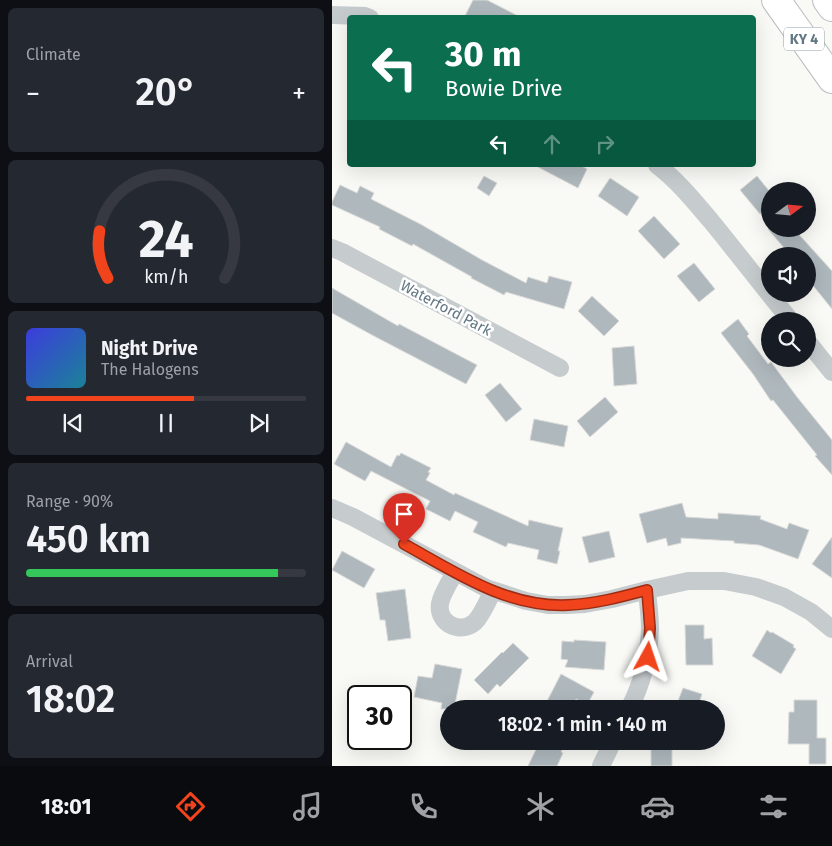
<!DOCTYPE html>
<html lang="en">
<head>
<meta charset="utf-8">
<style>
  body { margin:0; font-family:"Fira Sans",sans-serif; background:#242831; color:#f1f3f6; height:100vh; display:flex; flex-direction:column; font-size:19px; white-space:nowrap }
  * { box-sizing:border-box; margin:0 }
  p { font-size:16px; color:#9ea1a6 }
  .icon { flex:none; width:28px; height:28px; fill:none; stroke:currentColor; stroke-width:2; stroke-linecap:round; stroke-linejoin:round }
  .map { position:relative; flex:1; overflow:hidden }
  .panel { display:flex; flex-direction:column; gap:8px; padding:8px; background:#0d0f14; width:332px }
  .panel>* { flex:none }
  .guide { position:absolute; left:15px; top:15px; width:409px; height:152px; border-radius:5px; box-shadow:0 5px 20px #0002; background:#0b6e4f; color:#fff; overflow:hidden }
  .needle { width:32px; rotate:74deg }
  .tools { position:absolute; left:429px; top:182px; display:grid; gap:10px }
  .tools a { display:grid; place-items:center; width:55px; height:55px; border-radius:50%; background:#171b24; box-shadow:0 5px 20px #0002; font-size:25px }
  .speed { position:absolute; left:15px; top:685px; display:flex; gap:10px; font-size:25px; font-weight:700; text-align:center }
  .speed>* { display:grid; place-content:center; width:65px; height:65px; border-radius:50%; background:#171b24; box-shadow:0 5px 20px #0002; line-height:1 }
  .speed .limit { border:2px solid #111; border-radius:8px; background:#fff; color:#111 }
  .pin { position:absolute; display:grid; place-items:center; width:42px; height:42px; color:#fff; margin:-51px -21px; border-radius:50% 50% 50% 0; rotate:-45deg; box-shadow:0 0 5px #0007 }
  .pin .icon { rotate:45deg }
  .me { position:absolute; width:55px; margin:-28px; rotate:5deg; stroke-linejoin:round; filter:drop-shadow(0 0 4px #0008) }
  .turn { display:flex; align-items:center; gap:18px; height:105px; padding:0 15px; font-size:22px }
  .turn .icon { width:65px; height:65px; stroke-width:2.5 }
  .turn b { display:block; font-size:35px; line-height:42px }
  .lanes { display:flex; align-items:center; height:48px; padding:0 15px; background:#0003; justify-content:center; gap:25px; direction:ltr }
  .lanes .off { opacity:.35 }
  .big { font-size:38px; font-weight:600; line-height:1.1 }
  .panel .card { flex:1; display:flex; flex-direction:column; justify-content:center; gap:8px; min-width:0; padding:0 18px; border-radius:8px; background:#242831 }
  .panel .dial { align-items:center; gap:0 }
  .dial svg { height:130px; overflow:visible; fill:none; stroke:#363941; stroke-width:7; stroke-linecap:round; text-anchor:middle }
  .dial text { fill:#f1f3f6; stroke:none }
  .song { display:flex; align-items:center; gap:15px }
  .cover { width:60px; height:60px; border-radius:8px; background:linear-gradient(135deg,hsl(240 70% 55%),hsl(190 70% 35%)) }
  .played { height:5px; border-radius:2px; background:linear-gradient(90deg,#f2441c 60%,#363941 60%) }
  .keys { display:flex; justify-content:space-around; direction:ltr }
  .heat { display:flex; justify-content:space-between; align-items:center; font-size:28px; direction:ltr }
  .charge { height:8px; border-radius:4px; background:linear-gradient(90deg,#34c759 90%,#363941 0) }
  .trip { position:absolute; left:108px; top:700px; width:285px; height:50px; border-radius:25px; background:#171b24; box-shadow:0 5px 20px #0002; font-weight:600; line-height:50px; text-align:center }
  .dock { display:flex; height:80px; justify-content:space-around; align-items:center; background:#090b0e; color:#9ea1a6 }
  .dock .icon { width:35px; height:35px }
  .dock .selected { color:#f2441c }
  .dock b { font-size:22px; color:#f1f3f6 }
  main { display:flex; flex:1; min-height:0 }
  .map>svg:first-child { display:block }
  .building { fill:#aeb8bd; stroke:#dadad8 }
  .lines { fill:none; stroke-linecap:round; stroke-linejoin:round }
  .motorway-casing { stroke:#babec1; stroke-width:30 }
  .minor { stroke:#c6cbce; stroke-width:18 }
  .motorway { stroke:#fff; stroke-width:28 }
  .route-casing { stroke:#9d2c12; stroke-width:12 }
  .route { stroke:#f2441c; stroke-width:9 }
  .labels { text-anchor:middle; stroke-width:5; stroke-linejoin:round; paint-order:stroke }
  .shield { fill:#fff; stroke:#909fa8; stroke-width:1 }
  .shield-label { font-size:14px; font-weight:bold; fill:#617683 }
  .street-label { font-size:15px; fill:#617683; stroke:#fff }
</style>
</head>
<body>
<main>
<section class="panel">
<div class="card"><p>Climate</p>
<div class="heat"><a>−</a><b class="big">20°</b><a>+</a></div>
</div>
<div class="card dial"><svg viewBox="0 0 100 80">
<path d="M14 69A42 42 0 1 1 86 69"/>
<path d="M14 69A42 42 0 0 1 9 40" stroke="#f2441c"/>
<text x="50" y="56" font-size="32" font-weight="700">24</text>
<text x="50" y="72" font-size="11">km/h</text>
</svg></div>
<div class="card">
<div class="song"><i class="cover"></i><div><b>Night Drive</b><p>The Halogens</p></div></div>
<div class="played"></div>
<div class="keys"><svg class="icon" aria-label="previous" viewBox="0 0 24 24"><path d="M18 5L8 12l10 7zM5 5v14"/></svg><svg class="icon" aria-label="pause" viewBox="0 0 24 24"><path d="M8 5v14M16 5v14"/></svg><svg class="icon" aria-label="next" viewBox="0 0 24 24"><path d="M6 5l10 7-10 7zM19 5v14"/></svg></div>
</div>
<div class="card"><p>Range · 90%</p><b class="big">450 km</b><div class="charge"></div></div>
<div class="card"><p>Arrival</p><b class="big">18:02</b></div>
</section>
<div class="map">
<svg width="500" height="766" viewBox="0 0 500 766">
  <rect width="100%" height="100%" fill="#f9f9f6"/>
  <path class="building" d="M 141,0 L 155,0 L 190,18 L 132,18 Z
    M 202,165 L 248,165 L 255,169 L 246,188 Z
    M 152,176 L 165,183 L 157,196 L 145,188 Z
    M 425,176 L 438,192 L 438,206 L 428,214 L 408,190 Z
    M 278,178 L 307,197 L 295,216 L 266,196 Z
    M 8,185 L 25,193 L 28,186 L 42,193 L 39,199 L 90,225 L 150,260 L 194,283 L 196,277 L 215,283 L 217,276 L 240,282 L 232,309 L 174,292 L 172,295 L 139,278 L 140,277 L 81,244 L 80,246 L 47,229 L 48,227 L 0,205 L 0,202 Z
    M 322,216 L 348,244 L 332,259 L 306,231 Z
    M 436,229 L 462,229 L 500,271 L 500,309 L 475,278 L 475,256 L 459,256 Z
    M 362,263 L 383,289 L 367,302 L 345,276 Z
    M 0,288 L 66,326 L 67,324 L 145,365 L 134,384 L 40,335 L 0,313 Z
    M 260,296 L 287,321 L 272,336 L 246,311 Z
    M 406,319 L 417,334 L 415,336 L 436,364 L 439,362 L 465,397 L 500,440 L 500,475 L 483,456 L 485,455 L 441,400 L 439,401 L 421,374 L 389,333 Z
    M 302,346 L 305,384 L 282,386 L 280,348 Z
    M 168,383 L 190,409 L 174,422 L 153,395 Z
    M 273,397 L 286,412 L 258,437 L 245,421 Z
    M 202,419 L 236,426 L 232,447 L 198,440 Z
    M 14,442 L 59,467 L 65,455 L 67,456 L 69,453 L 99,468 L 96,472 L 98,473 L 94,480 L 122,495 L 123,493 L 196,526 L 197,520 L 231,528 L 226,551 L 228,551 L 225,564 L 205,559 L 207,550 L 176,543 L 174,547 L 141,532 L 146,522 L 123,511 L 118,521 L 94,509 L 98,501 L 39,471 L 33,481 L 2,464 Z
    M 350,503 L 354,517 L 386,519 L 386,513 L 429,516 L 428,519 L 455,529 L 457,523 L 477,530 L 466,559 L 427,545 L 402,543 L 402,541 L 349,538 L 349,543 L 336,546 L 334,538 L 315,543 L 307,514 Z
    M 277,531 L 283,557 L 257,563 L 250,537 Z
    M 500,537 L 500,578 L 480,564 Z
    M 10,551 L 43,569 L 32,588 L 0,570 Z
    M 73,589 L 79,638 L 56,641 L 53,620 L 48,620 L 44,593 Z
    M 353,625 L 372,625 L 372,639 L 380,638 L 381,665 L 354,665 Z
    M 435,630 L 439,633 L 440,632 L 462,645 L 461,647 L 464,649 L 449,674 L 420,656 Z
    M 242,640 L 274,642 L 272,670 L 233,667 L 236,660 L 229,659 L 230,641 L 242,642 Z
    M 181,643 L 197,658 L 168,687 L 165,684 L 156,694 L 142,680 L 170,652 L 171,653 Z
    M 103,664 L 130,669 L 122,709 L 109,709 L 110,703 L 82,697 L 86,676 L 100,678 Z
    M 229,674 L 262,692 L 255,705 L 244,699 L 239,709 L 211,709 Z
    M 351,688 L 370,694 L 365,709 L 343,709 Z
    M 462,700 L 485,700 L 485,738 L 494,738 L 494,764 L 477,764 L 477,744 L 456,744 L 457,712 L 462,712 Z
    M 208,741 L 234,741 L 229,752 L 231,753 L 225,766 L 196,766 Z
    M 319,745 L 340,745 L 340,766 L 319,766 Z"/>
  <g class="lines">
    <g class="motorway-casing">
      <path id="motorway" d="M 444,0 L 500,79
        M 495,0 L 500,7"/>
    </g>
    <path class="minor" d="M 0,15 L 33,16 L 38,18
      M 325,165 C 346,181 362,201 379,221 C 406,254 432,288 459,321
      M 0,248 L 10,252 L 228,368
      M 475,341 L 500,372
      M 0,508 L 21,517 L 154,588 L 194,601 L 216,605 L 234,605 L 253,604 L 280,599 L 315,590 L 356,581 L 392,581 L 424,587 L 452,597 L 479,612 L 500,629
      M 123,572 C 119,580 109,595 108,604 C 105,623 128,635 143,622 C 150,615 156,600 161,591
      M 297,709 C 310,684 317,657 318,629 C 318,616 316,603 315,590
      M 269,766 L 281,741"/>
    <use href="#motorway" class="motorway"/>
  </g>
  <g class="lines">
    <g class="route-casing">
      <path id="route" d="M 72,544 C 123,572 175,608 236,605 C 263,604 289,597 315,590 L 318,628 L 316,657"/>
    </g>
    <use href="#route" class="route"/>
  </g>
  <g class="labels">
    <rect class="shield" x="452" y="27.5" width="40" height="23" rx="4"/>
    <g class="shield-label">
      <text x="472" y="44">KY 4</text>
    </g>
    <g class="street-label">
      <text transform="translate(114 308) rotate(28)" y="5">Waterford Park</text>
    </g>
  </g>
</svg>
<div class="tools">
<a><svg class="needle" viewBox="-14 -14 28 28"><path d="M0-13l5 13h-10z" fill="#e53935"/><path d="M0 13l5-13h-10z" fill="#9ea1a6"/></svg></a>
<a><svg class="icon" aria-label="sound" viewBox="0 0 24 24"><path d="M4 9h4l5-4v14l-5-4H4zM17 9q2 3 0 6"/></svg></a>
<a><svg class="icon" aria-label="search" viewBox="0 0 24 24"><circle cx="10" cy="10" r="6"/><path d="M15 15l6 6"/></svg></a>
</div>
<div class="speed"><div class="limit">30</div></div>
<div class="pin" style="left:72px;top:544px;background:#d93025"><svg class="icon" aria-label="arrive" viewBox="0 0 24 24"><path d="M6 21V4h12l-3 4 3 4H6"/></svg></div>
<svg class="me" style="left:316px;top:657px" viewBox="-20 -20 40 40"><path d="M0-17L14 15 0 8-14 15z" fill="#f2441c" stroke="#fff" stroke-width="4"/></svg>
<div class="trip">18:02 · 1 min · 140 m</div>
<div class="guide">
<div class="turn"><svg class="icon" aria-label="left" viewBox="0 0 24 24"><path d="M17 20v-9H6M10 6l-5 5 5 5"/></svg><div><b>30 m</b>Bowie Drive</div></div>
<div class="lanes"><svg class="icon" aria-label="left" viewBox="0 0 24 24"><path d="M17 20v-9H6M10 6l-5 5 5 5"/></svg><svg class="icon off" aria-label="ahead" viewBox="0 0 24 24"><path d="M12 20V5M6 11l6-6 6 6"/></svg><svg class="icon off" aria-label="right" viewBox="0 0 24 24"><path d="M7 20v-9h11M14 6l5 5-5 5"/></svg></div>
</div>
</div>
</main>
<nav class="dock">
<b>18:01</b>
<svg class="icon selected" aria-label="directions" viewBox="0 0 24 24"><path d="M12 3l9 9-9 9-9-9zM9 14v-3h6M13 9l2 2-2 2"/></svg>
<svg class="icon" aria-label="music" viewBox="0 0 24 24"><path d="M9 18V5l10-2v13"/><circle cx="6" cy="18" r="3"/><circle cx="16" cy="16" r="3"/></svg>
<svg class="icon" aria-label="phone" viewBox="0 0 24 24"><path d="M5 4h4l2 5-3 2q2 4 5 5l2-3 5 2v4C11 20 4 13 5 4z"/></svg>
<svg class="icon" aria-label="climate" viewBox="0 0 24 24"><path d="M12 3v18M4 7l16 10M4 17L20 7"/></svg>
<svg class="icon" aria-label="car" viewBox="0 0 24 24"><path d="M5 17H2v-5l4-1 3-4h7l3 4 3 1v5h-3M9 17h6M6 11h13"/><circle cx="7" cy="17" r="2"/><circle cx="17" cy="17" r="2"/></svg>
<svg class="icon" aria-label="filters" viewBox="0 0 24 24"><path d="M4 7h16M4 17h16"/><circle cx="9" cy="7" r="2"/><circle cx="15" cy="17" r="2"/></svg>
</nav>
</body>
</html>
